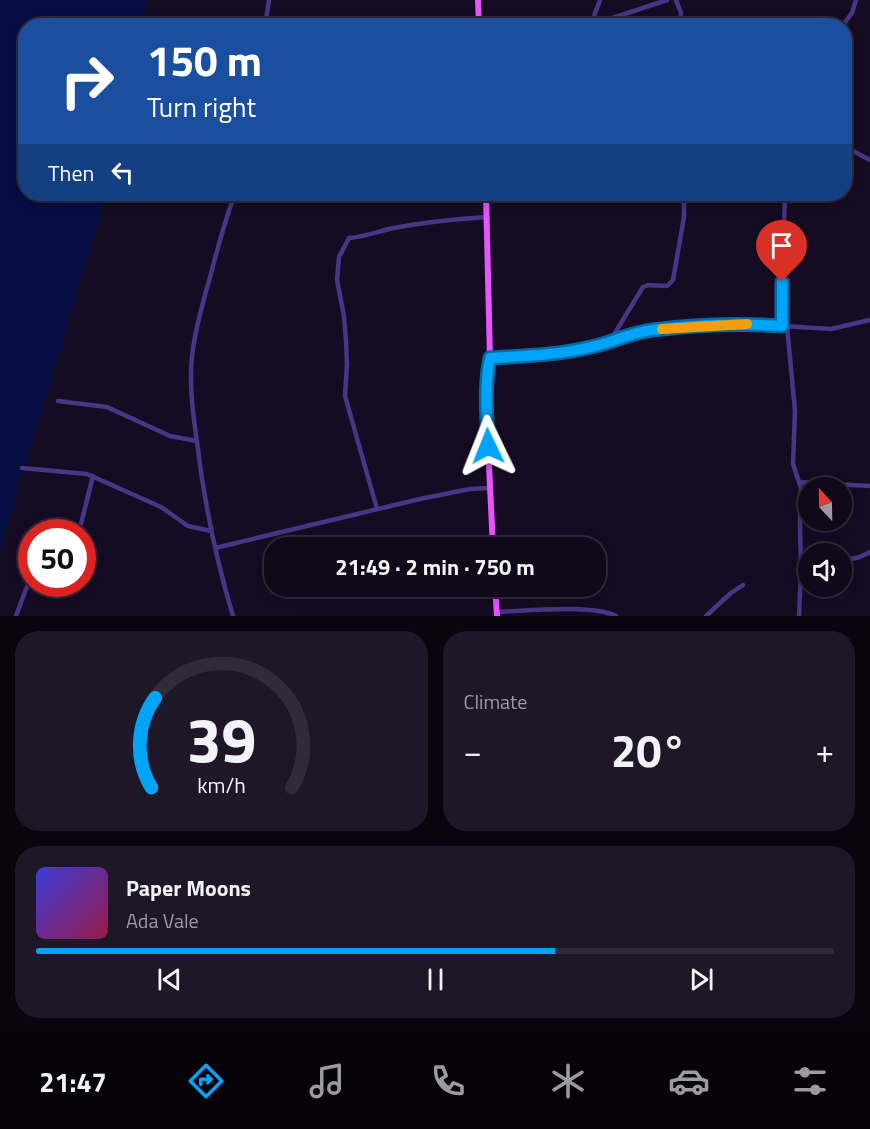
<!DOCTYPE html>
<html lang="en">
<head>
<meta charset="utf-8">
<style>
  body { margin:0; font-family:"Titillium Web",sans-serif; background:#1e1727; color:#f1f3f6; height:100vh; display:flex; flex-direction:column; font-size:22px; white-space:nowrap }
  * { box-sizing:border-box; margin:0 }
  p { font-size:20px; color:#9c9aa2 }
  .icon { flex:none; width:33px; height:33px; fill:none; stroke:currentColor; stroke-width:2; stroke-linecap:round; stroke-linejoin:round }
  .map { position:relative; height:616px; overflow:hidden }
  .sheet { display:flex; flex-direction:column; gap:15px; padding:15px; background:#09050e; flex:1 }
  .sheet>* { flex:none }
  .guide { position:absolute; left:18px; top:18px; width:834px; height:183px; border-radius:24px; box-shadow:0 3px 15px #0003,0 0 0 2px #302a39; background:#1a4fa0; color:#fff; overflow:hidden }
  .needle { width:39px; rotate:338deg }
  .controls { position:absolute; left:798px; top:477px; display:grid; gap:12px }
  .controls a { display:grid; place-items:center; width:54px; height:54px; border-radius:50%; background:#10091a; box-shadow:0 3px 15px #0003,0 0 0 2px #302a39; font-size:30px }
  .speed { position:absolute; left:18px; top:519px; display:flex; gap:12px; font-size:30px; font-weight:700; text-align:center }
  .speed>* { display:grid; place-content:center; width:78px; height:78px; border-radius:50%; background:#10091a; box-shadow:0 3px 15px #0003,0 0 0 2px #302a39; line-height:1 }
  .speed .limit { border:9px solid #d22; background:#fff; color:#111 }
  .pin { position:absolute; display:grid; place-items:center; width:51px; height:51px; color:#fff; margin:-62px -26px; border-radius:50% 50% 50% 0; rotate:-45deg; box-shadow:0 0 6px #0007 }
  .pin .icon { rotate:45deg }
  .me { position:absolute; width:66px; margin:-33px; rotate:358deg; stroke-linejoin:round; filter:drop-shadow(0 0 4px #0008) }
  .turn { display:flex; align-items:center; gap:21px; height:126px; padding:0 30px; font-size:27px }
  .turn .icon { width:78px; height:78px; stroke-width:2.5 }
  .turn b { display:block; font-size:42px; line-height:51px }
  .then { display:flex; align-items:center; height:57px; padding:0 30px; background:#0003; gap:12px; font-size:22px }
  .big { font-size:45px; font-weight:700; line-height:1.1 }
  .sheet .widget { flex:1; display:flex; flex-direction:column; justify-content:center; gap:9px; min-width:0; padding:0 21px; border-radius:24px; background:#1e1727 }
  .sheet .dial { align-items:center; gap:0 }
  .dial svg { height:156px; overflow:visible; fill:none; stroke:#302a39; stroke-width:7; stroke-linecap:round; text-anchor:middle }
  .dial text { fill:#f1f3f6; stroke:none }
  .song { display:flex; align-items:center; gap:18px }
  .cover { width:72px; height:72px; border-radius:9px; background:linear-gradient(135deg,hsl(240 70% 55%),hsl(340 70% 35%)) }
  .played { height:6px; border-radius:3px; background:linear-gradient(90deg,#00a4f9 65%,#302a39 65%) }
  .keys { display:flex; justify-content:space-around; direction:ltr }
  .heat { display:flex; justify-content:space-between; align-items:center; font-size:33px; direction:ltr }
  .sheet .tiles { flex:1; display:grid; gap:15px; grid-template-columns:1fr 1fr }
  .widget:last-child { grid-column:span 2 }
  .trip { position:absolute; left:264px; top:537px; width:342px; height:60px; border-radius:24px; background:#10091a; box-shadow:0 3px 15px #0003,0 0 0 2px #302a39; font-weight:700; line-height:60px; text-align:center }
  .tabs { display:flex; height:96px; justify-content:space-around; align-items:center; background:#06040a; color:#9c9aa2 }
  .tabs .icon { width:42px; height:42px }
  .tabs .selected { color:#00a4f9 }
  .tabs b { font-size:27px; color:#f1f3f6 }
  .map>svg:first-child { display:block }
  .water { fill:#060d42 }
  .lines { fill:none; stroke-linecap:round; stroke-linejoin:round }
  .minor { stroke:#4a3485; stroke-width:4.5 }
  .major { stroke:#e855ff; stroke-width:6 }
  .route-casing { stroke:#006ba2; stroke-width:15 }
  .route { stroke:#00a4f9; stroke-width:10 }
  .slow { stroke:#f59e0b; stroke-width:10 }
</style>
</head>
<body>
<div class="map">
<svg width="870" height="616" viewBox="0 0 870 616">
  <rect width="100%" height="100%" fill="#150c23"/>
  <path class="water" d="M 0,0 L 148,0 L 141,25 L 26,26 L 26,194 L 107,194 L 0,550 Z"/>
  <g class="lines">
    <path class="minor" d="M 676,0 L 681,13 L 680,26
      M 591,24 L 600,0
      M 265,26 L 269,0
      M 588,26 L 667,0
      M 842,26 L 852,13 L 856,0
      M 844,146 L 870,160
      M 781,326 L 785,194
      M 787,326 L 795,411 L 793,464 L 801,488 L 800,524 L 801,571
      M 610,341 L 643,287 L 648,285 L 667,286 L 673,280 L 684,217 L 684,194
      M 490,359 L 573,351 L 601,345 L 624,336 L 652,330 L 750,324 L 831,329 L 870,320
      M 58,401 L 107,407 L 170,436 L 197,441
      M 22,468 L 87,474 L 161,507 L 188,526 L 211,531
      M 799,482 L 870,486
      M 377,509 L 345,396 L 347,365 L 346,341 L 344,316 L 337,280 L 339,257 L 349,238 C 365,237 379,231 394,228 C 425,222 456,219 487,217
      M 79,532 L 93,476
      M 215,548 L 420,499 L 470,489 L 490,488
      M 842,561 L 860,557 L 870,552
      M 497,612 C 526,611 592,604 616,616
      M 16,616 L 32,573
      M 233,616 C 216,559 204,502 197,442 C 193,414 189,385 192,356 C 195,331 202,305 209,281 C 217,251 224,222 235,194
      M 706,616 L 731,593 L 743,585
      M 799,616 L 801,571 L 808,568"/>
    <path class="major" d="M 478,0 L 479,26
      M 486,194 L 490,359 L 486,403 L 493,548
      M 495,586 L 497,616"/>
  </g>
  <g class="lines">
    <g class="route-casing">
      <path id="route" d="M 488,446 C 487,417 484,387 490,358 C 524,356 558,355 591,347 C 612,343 631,332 653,330 C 695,325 739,323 782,326 L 782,282"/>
    </g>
    <use href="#route" class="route"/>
    <path class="slow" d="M 662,329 L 747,324"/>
  </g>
</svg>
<div class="controls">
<a><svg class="needle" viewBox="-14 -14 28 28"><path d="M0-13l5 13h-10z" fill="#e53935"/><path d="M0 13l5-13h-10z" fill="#9c9aa2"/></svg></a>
<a><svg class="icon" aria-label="sound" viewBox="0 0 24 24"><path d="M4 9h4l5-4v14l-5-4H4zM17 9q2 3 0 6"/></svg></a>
</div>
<div class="speed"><div class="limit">50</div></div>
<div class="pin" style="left:782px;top:282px;background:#d93025"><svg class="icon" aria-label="arrive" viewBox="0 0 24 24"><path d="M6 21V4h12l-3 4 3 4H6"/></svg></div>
<svg class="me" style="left:488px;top:446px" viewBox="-20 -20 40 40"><path d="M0-17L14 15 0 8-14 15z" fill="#00a4f9" stroke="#fff" stroke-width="4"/></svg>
<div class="trip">21:49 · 2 min · 750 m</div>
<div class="guide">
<div class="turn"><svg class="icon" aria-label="right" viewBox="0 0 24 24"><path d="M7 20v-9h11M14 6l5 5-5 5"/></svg><div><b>150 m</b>Turn right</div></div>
<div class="then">Then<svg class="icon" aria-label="left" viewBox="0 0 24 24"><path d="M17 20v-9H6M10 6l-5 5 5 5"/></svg></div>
</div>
</div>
<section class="sheet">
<div class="tiles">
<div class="widget dial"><svg viewBox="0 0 100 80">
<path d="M14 69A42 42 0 1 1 86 69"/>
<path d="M14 69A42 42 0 0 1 16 23" stroke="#00a4f9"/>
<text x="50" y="56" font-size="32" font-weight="700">39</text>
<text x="50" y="72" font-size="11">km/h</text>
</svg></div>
<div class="widget"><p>Climate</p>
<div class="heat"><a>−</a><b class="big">20°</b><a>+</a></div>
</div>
<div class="widget">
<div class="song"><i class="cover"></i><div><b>Paper Moons</b><p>Ada Vale</p></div></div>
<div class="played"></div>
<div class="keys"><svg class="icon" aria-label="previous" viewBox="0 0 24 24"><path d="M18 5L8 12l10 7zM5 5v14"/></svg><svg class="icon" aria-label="pause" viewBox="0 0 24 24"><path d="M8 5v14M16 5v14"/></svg><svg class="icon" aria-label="next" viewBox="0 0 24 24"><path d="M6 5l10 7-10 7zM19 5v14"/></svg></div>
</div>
</div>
</section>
<nav class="tabs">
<b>21:47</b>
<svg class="icon selected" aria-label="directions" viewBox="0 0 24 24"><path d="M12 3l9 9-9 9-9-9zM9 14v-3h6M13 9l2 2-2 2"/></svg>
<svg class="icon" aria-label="music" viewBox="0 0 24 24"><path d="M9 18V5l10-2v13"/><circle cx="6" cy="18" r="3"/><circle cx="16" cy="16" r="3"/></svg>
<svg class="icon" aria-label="phone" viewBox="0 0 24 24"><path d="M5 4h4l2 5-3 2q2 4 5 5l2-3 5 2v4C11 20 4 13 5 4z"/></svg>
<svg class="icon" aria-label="climate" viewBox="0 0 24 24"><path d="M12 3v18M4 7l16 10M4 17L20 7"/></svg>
<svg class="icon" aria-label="car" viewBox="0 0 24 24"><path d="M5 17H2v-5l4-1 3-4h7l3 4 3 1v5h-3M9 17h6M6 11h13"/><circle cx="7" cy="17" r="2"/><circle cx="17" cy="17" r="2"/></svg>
<svg class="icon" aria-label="filters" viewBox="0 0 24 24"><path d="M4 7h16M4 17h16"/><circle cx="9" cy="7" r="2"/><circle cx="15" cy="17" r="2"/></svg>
</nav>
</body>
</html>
